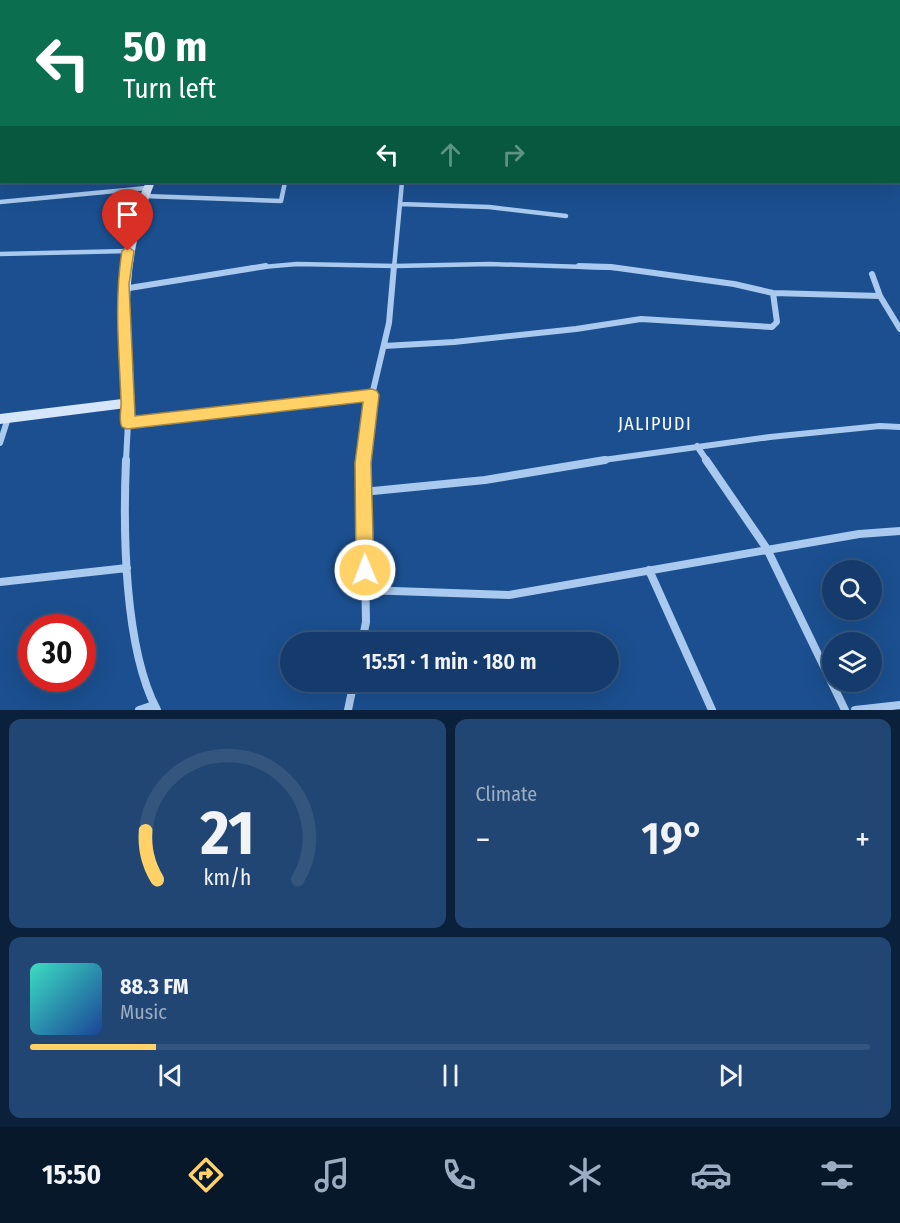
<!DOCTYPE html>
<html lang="en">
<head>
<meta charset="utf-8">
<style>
  body { margin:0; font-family:"Fira Sans Condensed",sans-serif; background:#214673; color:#f1f3f6; height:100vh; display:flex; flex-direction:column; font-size:22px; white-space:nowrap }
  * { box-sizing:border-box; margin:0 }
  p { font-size:20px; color:#9dadc1 }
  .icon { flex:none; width:33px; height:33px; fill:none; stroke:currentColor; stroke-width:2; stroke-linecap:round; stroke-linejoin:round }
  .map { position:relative; height:710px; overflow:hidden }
  .side { display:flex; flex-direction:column; gap:9px; padding:9px; background:#0b203b; flex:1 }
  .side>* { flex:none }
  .banner { position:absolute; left:0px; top:0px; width:900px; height:183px; box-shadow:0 6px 24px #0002,0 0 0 2px #33557e; background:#0b6e4f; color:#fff; overflow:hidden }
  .controls { position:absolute; left:822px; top:560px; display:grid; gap:12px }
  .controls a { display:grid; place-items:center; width:60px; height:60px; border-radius:50%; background:#143b6b; box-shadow:0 6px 24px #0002,0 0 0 2px #33557e; font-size:30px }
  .speed { position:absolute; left:18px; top:614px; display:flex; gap:12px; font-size:30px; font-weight:700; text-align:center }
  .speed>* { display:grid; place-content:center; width:78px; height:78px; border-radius:50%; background:#143b6b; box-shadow:0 6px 24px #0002,0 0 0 2px #33557e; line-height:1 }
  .speed .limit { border:9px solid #d22; background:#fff; color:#111 }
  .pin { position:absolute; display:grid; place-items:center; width:51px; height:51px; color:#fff; margin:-62px -26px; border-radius:50% 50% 50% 0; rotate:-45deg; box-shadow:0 0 6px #0007 }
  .pin .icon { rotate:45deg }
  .me { position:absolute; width:66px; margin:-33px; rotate:359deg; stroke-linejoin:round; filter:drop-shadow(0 0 4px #0008) }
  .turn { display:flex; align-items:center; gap:21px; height:126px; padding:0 24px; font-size:27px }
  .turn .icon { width:78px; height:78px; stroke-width:2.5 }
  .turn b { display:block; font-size:42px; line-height:51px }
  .lanes { display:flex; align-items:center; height:57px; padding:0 24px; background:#0003; justify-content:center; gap:30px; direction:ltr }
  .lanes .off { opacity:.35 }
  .big { font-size:45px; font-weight:600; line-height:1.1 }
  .side .widget { flex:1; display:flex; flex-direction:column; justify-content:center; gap:9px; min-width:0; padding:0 21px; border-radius:12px; background:#214673 }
  .side .dial { align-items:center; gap:0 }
  .dial svg { height:156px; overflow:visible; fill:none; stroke:#33557e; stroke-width:7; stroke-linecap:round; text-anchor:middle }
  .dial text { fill:#f1f3f6; stroke:none }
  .song { display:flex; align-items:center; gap:18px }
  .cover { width:72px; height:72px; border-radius:9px; background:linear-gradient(135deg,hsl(170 70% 55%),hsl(220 70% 35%)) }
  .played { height:6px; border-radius:3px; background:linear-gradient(90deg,#ffd166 15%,#33557e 15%) }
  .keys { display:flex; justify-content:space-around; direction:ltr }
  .heat { display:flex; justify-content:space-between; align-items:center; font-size:33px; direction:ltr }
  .side .tiles { flex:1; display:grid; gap:9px; grid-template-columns:1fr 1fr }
  .widget:last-child { grid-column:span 2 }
  .trip { position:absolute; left:280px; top:632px; width:339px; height:60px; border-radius:30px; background:#143b6b; box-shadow:0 6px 24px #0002,0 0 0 2px #33557e; font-weight:600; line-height:60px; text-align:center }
  .tab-bar { display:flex; height:96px; justify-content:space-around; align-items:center; background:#08182b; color:#9dadc1 }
  .tab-bar .icon { width:42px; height:42px }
  .tab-bar .current { color:#ffd166 }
  .tab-bar b { font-size:27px; color:#f1f3f6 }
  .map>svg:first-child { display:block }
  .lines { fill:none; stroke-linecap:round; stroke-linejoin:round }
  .minor-far2 { stroke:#a9c9ee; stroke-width:4.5 }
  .minor-far1 { stroke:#a9c9ee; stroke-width:6 }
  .minor { stroke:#a9c9ee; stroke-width:8 }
  .secondary { fill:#d6e6fa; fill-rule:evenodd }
  .route { fill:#ffd166; stroke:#a68842; stroke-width:1.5 }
  .labels { text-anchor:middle; stroke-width:6; stroke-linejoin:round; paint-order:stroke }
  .quarter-label { font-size:18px; letter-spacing:1.5px; fill:#fff; stroke:#1b4f8f }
</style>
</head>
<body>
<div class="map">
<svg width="900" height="710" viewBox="0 0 900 710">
  <rect width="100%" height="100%" fill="#1b4f8f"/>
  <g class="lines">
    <path class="minor-far2" d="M 0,163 L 2,161
      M 144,196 L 281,201 L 285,182
      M 0,202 L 147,188
      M 400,204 L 489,207 L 566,216
      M 0,254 L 128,251
      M 251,268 L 297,264 L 395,266 L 490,264 L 616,268
      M 394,268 L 402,182"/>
    <path class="minor-far1" d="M 579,266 L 611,267 L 734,284 L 773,293 L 880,296
      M 872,274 L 880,296 L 900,329
      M 123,289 L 266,266
      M 384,346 L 454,342 L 576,329 L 641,319 L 772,327 L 777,322 L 773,293
      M 127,423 L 372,395
      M 0,443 L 8,418
      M 697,446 L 707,461
      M 126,461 L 129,403
      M 363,461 L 372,395 L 389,323 L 394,266
      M 596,461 L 770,437 L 880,426 L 900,427"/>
    <path class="minor" d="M 126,460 C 123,530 124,648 157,710
      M 706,460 L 767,549 L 845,710
      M 363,492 L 485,480 L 605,460
      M 649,570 L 712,710
      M 0,582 L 127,568
      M 365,590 L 509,595 L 859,534 L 900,531
      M 362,642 L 366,622 L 363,460
      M 139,710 L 154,705
      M 348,710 L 354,681
      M 855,710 L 900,705"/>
    <path class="secondary" d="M 373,0 L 379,0 L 372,2 Z
      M 146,182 L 155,182 C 124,259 127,322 135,403 L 134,407 L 0,424 L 0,414 L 122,399 C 115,324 114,251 146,182 Z"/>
  </g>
  <path class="route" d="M 128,247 L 134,251 L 129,284 L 135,416 L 372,389 L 377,391 L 379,395 L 371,463 L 374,570 L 371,576 L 365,579 L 359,576 L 356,570 L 355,463 L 363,402 L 127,429 L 122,427 C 118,419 122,409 121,400 C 119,349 114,301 122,251 Z"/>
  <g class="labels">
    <g class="quarter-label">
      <text x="655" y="430">JALIPUDI</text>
    </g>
  </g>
</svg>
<div class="controls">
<a><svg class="icon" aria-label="search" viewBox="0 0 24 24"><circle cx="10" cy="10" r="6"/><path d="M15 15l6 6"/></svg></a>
<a><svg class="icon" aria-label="layers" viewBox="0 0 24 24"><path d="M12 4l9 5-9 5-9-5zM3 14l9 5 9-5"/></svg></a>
</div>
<div class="speed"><div class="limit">30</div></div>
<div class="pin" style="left:128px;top:251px;background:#d93025"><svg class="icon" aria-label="arrive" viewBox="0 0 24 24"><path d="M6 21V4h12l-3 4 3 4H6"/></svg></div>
<svg class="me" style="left:365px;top:570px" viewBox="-20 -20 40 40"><circle r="17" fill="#ffd166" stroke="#fff" stroke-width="3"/><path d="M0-11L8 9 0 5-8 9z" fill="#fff"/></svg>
<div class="trip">15:51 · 1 min · 180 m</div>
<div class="banner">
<div class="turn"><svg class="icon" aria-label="left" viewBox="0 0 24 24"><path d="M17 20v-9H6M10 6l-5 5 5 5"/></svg><div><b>50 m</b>Turn left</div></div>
<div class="lanes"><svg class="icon" aria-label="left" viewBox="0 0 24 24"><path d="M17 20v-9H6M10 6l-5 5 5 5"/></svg><svg class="icon off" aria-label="ahead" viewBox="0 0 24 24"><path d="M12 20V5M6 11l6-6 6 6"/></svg><svg class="icon off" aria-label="right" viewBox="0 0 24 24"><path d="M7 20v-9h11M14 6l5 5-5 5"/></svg></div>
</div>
</div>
<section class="side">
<div class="tiles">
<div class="widget dial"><svg viewBox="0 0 100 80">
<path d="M14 69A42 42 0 1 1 86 69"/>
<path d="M14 69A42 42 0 0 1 8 44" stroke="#ffd166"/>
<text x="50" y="56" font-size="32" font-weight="700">21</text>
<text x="50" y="72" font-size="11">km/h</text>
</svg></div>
<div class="widget"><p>Climate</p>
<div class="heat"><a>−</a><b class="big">19°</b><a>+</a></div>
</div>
<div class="widget">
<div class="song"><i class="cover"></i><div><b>88.3 FM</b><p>Music</p></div></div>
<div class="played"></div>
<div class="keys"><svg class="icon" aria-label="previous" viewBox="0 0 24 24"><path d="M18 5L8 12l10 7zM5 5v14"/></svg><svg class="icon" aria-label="pause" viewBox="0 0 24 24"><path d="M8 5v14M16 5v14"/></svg><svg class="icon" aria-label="next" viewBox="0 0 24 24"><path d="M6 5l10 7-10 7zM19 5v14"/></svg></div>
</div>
</div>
</section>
<nav class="tab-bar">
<b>15:50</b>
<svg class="icon current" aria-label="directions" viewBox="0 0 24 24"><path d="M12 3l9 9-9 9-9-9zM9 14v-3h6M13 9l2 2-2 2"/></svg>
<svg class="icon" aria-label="music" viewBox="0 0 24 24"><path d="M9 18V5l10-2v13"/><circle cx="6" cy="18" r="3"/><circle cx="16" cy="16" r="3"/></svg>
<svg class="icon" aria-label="phone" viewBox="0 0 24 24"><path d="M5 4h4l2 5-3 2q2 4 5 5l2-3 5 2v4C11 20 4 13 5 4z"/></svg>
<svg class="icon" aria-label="climate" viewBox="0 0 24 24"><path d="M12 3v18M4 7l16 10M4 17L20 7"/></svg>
<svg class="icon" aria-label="car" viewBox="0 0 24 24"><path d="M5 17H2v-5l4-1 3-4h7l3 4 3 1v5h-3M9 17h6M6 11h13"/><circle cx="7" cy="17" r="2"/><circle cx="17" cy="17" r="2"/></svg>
<svg class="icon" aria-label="filters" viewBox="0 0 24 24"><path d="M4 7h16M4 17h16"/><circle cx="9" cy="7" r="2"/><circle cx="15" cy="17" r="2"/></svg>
</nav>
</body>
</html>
